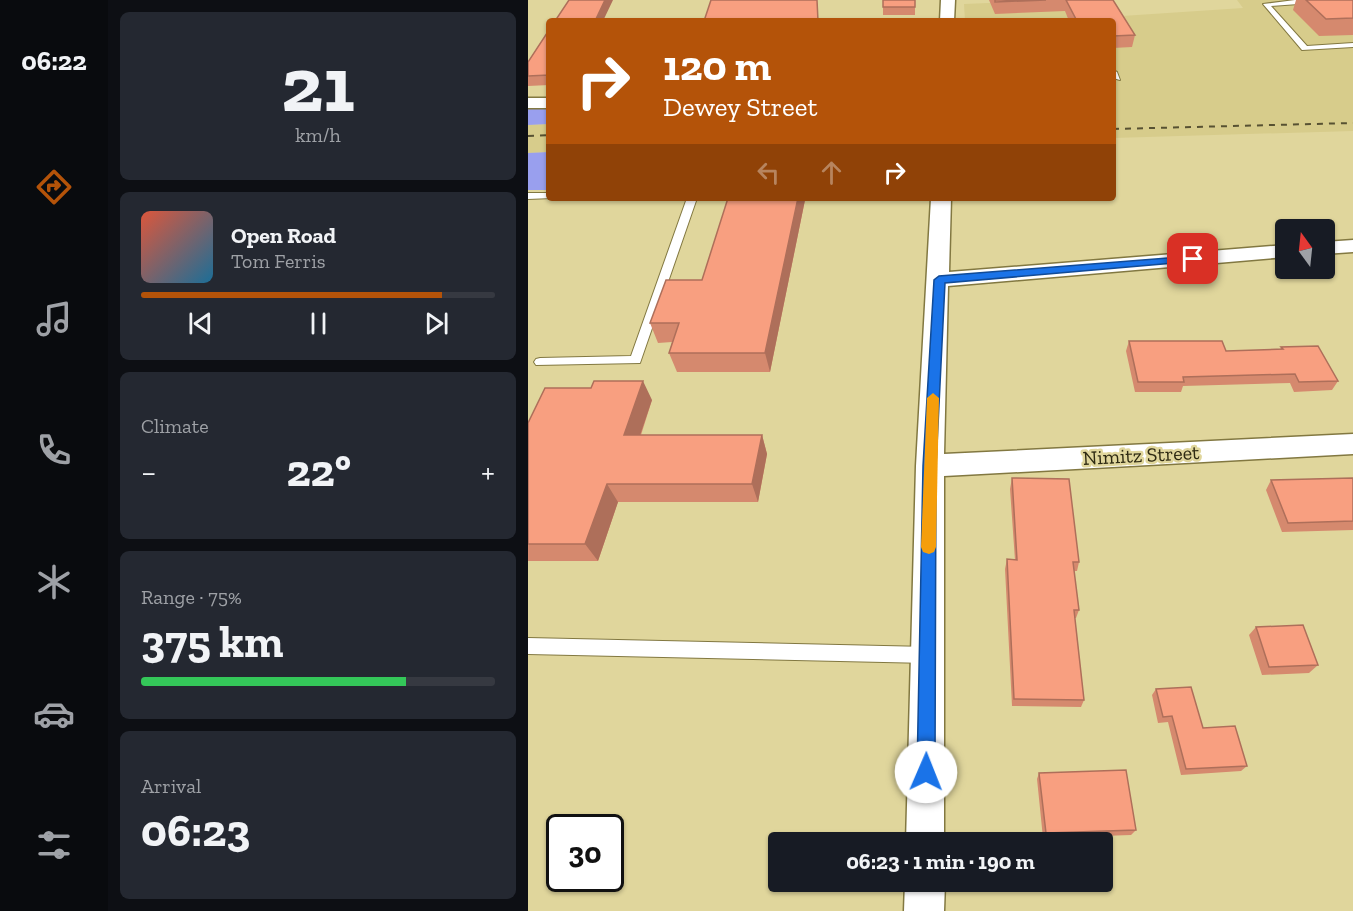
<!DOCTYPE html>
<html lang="en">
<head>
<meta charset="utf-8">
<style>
  body { margin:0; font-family:"Zilla Slab",serif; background:#242831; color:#f1f3f6; height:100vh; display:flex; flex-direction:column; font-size:22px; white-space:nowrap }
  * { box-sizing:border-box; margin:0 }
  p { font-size:20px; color:#9ea1a6 }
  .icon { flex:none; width:33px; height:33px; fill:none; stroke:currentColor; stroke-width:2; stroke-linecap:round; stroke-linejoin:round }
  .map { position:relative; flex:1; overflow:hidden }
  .panel { display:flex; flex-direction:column; gap:12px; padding:12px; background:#0d0f14; width:420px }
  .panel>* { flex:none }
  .top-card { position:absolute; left:18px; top:18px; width:570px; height:183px; border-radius:6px; box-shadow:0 2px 4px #0004; background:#b45309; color:#fff; overflow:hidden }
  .needle { width:39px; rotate:345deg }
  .controls { position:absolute; left:747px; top:219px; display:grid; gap:12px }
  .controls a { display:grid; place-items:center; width:60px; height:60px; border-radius:6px; background:#171b24; box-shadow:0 2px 4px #0004; font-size:30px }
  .speed { position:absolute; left:18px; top:814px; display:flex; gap:12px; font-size:30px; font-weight:700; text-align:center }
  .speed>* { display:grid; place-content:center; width:78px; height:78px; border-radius:50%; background:#171b24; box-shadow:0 2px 4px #0004; line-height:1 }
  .speed .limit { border:3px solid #111; border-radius:9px; background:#fff; color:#111 }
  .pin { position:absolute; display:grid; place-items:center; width:51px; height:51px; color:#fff; margin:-26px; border-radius:12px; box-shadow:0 3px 9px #0006 }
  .me { position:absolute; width:66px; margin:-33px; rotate:1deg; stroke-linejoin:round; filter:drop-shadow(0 0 4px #0008) }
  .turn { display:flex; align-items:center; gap:21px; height:126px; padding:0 18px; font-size:27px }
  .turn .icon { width:78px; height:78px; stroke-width:2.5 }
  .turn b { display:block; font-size:42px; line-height:51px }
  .lanes { display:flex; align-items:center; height:57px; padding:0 18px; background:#0003; justify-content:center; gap:30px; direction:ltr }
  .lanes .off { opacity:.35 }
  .big { font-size:45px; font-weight:700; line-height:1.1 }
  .panel .widget { flex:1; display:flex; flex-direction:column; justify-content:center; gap:9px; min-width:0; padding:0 21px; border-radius:9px; background:#242831 }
  .panel .dial { align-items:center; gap:0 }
  .dial b { font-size:78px; line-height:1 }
  .song { display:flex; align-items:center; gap:18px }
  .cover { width:72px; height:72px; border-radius:9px; background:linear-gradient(135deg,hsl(10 70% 55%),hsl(200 70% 35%)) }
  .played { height:6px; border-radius:3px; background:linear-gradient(90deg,#b45309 85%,#363941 85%) }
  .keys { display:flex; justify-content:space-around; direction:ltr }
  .heat { display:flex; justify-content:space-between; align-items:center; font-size:33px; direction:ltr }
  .charge { height:9px; border-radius:4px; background:linear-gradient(90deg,#34c759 75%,#363941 0) }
  .trip { position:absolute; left:240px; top:832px; width:345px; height:60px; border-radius:6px; background:#171b24; box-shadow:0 2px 4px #0004; font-weight:700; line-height:60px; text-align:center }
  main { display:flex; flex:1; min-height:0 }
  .menu { display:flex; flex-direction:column; width:108px; justify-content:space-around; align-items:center; background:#090b0e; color:#9ea1a6 }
  .menu .icon { width:42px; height:42px }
  .menu .current { color:#b45309 }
  .menu b { font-size:27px; color:#f1f3f6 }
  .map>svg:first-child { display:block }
  .built { fill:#d7cc8b }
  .green { fill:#999fee }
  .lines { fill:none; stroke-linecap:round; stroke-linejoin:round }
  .service-casing { stroke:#827841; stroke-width:2 }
  .minor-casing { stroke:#827841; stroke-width:3 }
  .service { fill:#fff; fill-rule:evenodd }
  .minor { fill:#fff; fill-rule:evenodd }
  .rail { stroke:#575132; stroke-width:2; stroke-dasharray:6 6; stroke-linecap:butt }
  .wall { fill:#d5896e }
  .shaded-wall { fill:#ae6f5a }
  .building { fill:#f89f80; stroke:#ae6f5a; stroke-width:1.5 }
  .route { fill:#1a73e8; stroke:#114b97; stroke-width:1.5 }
  .slow { fill:#f59e0b }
  .labels { text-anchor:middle; stroke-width:5; stroke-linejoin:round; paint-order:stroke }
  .street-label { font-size:20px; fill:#2d2912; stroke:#e0d69c }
</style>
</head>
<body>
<main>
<nav class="menu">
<b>06:22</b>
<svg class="icon current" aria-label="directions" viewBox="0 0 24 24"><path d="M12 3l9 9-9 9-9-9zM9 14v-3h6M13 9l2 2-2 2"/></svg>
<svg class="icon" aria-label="music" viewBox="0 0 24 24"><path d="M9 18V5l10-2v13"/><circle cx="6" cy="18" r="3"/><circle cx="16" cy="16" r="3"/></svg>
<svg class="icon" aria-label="phone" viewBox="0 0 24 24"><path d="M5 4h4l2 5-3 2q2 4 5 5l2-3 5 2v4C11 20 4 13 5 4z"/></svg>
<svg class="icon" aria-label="climate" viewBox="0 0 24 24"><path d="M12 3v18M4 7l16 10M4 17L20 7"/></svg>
<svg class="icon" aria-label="car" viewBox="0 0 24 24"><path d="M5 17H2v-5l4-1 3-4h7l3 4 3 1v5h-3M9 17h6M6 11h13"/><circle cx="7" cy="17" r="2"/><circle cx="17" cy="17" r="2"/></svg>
<svg class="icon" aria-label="filters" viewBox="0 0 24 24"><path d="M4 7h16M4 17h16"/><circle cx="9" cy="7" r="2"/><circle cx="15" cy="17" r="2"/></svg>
</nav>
<section class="panel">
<div class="widget dial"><b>21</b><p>km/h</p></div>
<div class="widget">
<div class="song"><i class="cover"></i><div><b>Open Road</b><p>Tom Ferris</p></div></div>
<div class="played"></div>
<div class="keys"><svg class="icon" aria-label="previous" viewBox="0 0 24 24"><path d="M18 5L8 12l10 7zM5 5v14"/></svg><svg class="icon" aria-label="pause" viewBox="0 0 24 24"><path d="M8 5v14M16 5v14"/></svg><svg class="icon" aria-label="next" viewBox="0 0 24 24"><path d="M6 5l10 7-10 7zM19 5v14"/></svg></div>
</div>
<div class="widget"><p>Climate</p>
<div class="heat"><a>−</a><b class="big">22°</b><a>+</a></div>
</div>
<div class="widget"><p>Range · 75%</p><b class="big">375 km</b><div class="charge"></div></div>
<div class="widget"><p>Arrival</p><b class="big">06:23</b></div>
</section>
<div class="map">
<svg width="825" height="911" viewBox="0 0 825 911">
  <rect width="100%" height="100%" fill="#e0d69c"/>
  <path class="built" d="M 537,0 L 594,16 L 715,8 L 709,0 L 825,0 L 825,131 L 585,138 L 585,21 L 437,21 L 436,4 Z
    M 21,124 L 21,152 L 0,153 L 0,125 Z"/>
  <path class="green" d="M 0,109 L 21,109 L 21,124 L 0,125 Z
    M 21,152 L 21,190 L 0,190 L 0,153 Z"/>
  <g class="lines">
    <g class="service-casing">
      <path id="service" d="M 767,0 L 801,0 L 798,2 L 743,6 L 779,46 L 825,43 L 825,47 L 774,50 L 735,4 Z
        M 585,70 L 589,72 L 592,80 L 585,78 Z
        M 0,193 L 21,193 L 21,198 L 24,198 L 0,199 Z
        M 159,198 L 169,198 L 112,363 L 8,365 L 6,362 L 8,359 L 12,358 L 103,356 Z
        M 0,638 L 400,647 L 406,649 L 408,655 L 406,661 L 400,663 L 0,654 Z"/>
    </g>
    <g class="minor-casing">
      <path id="minor" d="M 413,0 L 427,0 L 426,21 L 412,21 Z
        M 0,98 L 21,98 L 21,108 L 0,108 Z
        M 403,198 L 423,198 L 421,272 L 758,245 L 758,257 L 420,286 L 416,454 L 825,434 L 825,454 L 416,476 L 416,843 L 378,843 L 388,466 Z
        M 825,240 L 825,252 L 796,254 L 796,242 Z
        M 377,882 L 417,882 L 416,911 L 376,911 Z"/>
    </g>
    <use href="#service" class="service"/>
    <use href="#minor" class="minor"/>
    <path class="rail" d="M 585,129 L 825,123
      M 0,136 L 21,135"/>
  </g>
  <path class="wall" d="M 355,0 L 387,0 L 387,15 L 355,15 Z
    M 461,0 L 585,0 L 607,35 L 604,47 L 585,48 L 585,21 L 541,21 L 537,11 L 467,14 Z
    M 768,0 L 825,0 L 825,35 L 791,36 L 765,10 Z
    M 21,30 L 21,85 L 0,86 L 0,62 Z
    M 277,200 L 242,372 L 149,372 L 141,353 L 144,342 L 130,343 L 122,323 L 174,280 Z
    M 601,341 L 698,351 L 752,350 L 753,347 L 810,381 L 804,390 L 766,392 L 762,383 L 655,386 L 653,392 L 607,392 L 598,351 Z
    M 124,400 L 113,435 L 234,435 L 239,454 L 230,502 L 90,502 L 70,561 L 0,561 L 0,423 Z
    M 484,478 L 551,562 L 549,571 L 546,571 L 551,610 L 548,618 L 547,618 L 556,700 L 553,707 L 484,706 L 477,569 L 479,559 L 487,560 L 482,489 Z
    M 825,478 L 825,530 L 754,532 L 738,490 L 743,480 Z
    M 728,627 L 790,665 L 781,673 L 734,675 L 721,635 Z
    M 628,689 L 675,728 L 719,766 L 713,771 L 653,775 L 640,722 L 630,723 L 624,695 Z
    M 511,773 L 608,830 L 603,835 L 515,838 L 509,779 Z"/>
  <path class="shaded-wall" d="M 77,0 L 85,0 L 75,21 L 67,21 Z
    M 270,198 L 277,198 L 277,200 L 242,372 L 237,353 Z
    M 115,381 L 124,400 L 106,453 L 96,435 Z
    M 234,435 L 239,454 L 230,502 L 224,484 Z
    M 79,484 L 90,502 L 70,561 L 57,544 Z"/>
  <path class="building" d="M 41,0 L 77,0 L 67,21 L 27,21 Z
    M 183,0 L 289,0 L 290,21 L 176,21 Z
    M 355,0 L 387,0 L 387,7 L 355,7 Z
    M 467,0 L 518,0 L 467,2 Z
    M 538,0 L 585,0 L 607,35 L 585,36 L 585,21 L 549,21 Z
    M 778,0 L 825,0 L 825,18 L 798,19 Z
    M 21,30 L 21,75 L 0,76 L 0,62 Z
    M 200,198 L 270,198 L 237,353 L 141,353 L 151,323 L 122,323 L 138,280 L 174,280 Z
    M 601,341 L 694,341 L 698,351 L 755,349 L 753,347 L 790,346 L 810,381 L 771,382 L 767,374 L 655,377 L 656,382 L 610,382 Z
    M 66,381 L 115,381 L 96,435 L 234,435 L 224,484 L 79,484 L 57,544 L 0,544 L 0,423 L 17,388 L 63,388 Z
    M 484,478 L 541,479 L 551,562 L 545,562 L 551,610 L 546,610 L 556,700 L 486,699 L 479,559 L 489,560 Z
    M 825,478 L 825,521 L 760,523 L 743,480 Z
    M 775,625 L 790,665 L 741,667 L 728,627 Z
    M 663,687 L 675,728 L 707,726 L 719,766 L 658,769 L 644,716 L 635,717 L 628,689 Z
    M 598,770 L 608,830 L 518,833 L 511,773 Z"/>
  <path class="route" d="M 665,256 L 669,257 L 669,261 L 417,283 L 408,466 L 407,772 L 405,779 L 398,782 L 392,779 L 389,772 L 395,466 L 406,280 L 411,276 Z"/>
  <path class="slow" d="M 405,393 L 411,398 L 408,547 L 406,552 L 401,554 L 395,552 L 393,547 L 399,398 Z"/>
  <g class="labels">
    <g class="street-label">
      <text transform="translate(613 455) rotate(-3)" y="7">Nimitz Street</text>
    </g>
  </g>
</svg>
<div class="controls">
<a><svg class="needle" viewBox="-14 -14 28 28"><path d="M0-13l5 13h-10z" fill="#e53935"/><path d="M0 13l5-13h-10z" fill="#9ea1a6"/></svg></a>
</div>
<div class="speed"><div class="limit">30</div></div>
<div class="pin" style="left:665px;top:259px;background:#d93025"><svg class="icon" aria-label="arrive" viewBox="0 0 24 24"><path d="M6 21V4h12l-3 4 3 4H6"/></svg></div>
<svg class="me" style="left:398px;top:772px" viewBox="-20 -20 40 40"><circle r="19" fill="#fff"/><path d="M0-13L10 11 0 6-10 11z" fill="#1a73e8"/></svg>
<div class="trip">06:23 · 1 min · 190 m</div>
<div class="top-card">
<div class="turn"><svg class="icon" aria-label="right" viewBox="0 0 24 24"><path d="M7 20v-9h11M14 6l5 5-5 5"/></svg><div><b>120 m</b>Dewey Street</div></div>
<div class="lanes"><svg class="icon off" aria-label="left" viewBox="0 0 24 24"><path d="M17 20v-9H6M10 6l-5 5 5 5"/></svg><svg class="icon off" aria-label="ahead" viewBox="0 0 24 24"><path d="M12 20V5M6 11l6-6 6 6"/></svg><svg class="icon" aria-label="right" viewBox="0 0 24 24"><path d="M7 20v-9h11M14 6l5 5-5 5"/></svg></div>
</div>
</div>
</main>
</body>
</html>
